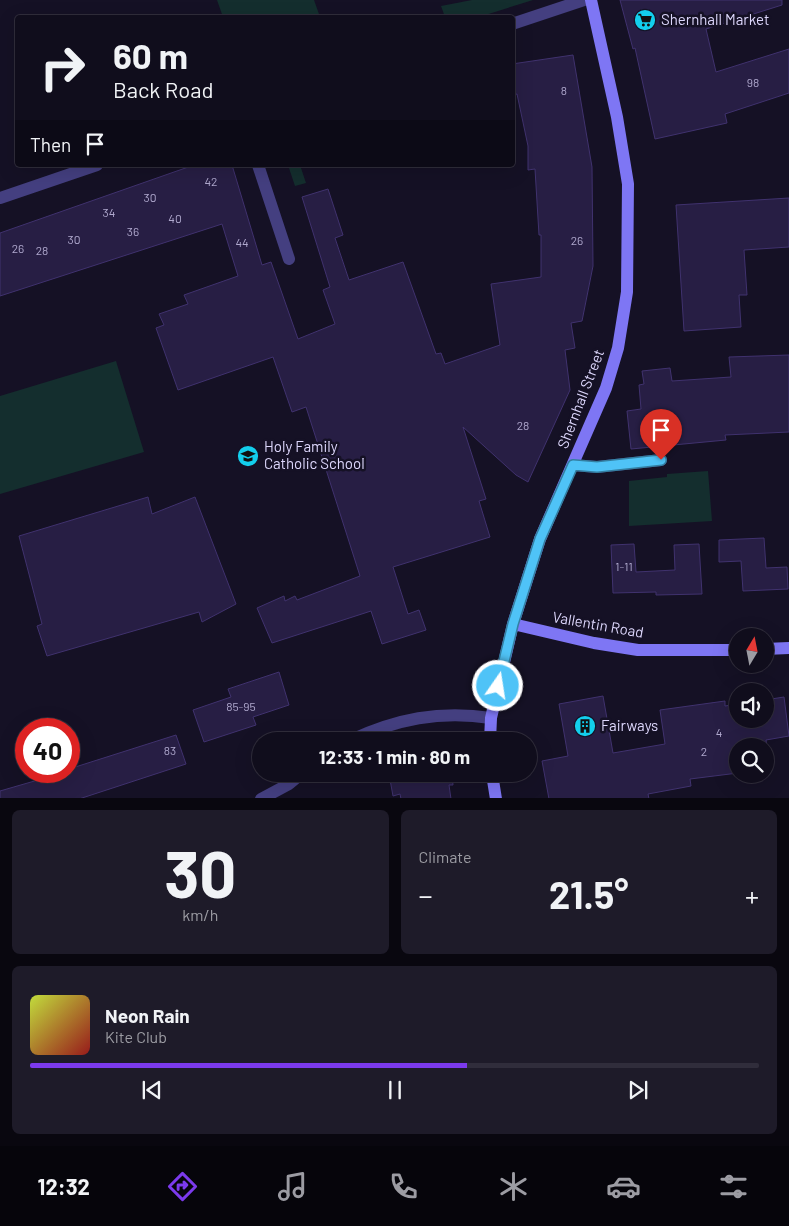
<!DOCTYPE html>
<html lang="en">
<head>
<meta charset="utf-8">
<style>
  body { margin:0; font-family:Barlow,sans-serif; background:#1e1b29; color:#f1f3f6; height:100vh; display:flex; flex-direction:column; font-size:19px; white-space:nowrap }
  * { box-sizing:border-box; margin:0 }
  p { font-size:16px; color:#9c9ca3 }
  .icon { flex:none; width:28px; height:28px; fill:none; stroke:currentColor; stroke-width:2; stroke-linecap:round; stroke-linejoin:round }
  .map { position:relative; height:798px; overflow:hidden }
  .panel { display:flex; flex-direction:column; gap:12px; padding:12px; background:#09070f; flex:1 }
  .panel>* { flex:none }
  .banner { position:absolute; left:15px; top:15px; width:500px; height:152px; border-radius:5px; box-shadow:0 5px 20px #0002,0 0 0 1px #302d3b; background:#100d1c; color:#f1f3f6; overflow:hidden }
  .needle { width:32px; rotate:10deg }
  .fabs { position:absolute; left:729px; top:628px; display:grid; gap:10px }
  .fabs a { display:grid; place-items:center; width:45px; height:45px; border-radius:50%; background:#100d1c; box-shadow:0 5px 20px #0002,0 0 0 1px #302d3b; font-size:25px }
  .speed { position:absolute; left:15px; top:718px; display:flex; gap:10px; font-size:25px; font-weight:700; text-align:center }
  .speed>* { display:grid; place-content:center; width:65px; height:65px; border-radius:50%; background:#100d1c; box-shadow:0 5px 20px #0002,0 0 0 1px #302d3b; line-height:1 }
  .speed .limit { border:8px solid #d22; background:#fff; color:#111 }
  .pin { position:absolute; display:grid; place-items:center; width:42px; height:42px; color:#fff; margin:-51px -21px; border-radius:50% 50% 50% 0; rotate:-45deg; box-shadow:0 0 5px #0007 }
  .pin .icon { rotate:45deg }
  .me { position:absolute; width:55px; margin:-28px; rotate:13deg; stroke-linejoin:round; filter:drop-shadow(0 0 4px #0008) }
  .turn { display:flex; align-items:center; gap:18px; height:105px; padding:0 15px; font-size:22px }
  .turn .icon { width:65px; height:65px; stroke-width:2.5 }
  .turn b { display:block; font-size:35px; line-height:42px }
  .then { display:flex; align-items:center; height:48px; padding:0 15px; background:#0003; gap:10px; font-size:19px }
  .big { font-size:38px; font-weight:700; line-height:1.1 }
  .panel .widget { flex:1; display:flex; flex-direction:column; justify-content:center; gap:8px; min-width:0; padding:0 18px; border-radius:8px; background:#1e1b29 }
  .panel .dial { align-items:center; gap:0 }
  .dial b { font-size:65px; line-height:1 }
  .song { display:flex; align-items:center; gap:15px }
  .cover { width:60px; height:60px; border-radius:8px; background:linear-gradient(135deg,hsl(70 70% 55%),hsl(0 70% 35%)) }
  .played { height:5px; border-radius:2px; background:linear-gradient(90deg,#7c3aed 60%,#302d3b 60%) }
  .keys { display:flex; justify-content:space-around; direction:ltr }
  .heat { display:flex; justify-content:space-between; align-items:center; font-size:28px; direction:ltr }
  .panel .tiles { flex:1; display:grid; gap:12px; grid-template-columns:1fr 1fr }
  .widget:last-child { grid-column:span 2 }
  .trip { position:absolute; left:252px; top:732px; width:285px; height:50px; border-radius:25px; background:#100d1c; box-shadow:0 5px 20px #0002,0 0 0 1px #302d3b; font-weight:700; line-height:50px; text-align:center }
  .dock { display:flex; height:80px; justify-content:space-around; align-items:center; background:#06050b; color:#9c9ca3 }
  .dock .icon { width:35px; height:35px }
  .dock .on { color:#7c3aed }
  .dock b { font-size:22px; color:#f1f3f6 }
  .map>svg:first-child { display:block }
  .green { fill:#142e2e }
  .building { fill:#271e44; stroke:#40326e }
  .lines { fill:none; stroke-linecap:round; stroke-linejoin:round }
  .street { stroke:#443f80; stroke-width:12 }
  .secondary { stroke:#7e76f4; stroke-width:12 }
  .route-casing { stroke:#337fa1; stroke-width:12 }
  .route { stroke:#4fc3f7; stroke-width:9 }
  .labels { text-anchor:middle; stroke-width:5; stroke-linejoin:round; paint-order:stroke }
  .number-label { font-size:12px; fill:#b0a9ce }
  .poi-label { font-size:15px; fill:#ddd7fc; stroke:#151125; text-anchor:start }
  .street-label { font-size:15px; fill:#ddd7fc; stroke:#151125 }
</style>
</head>
<body>
<div class="map">
<svg width="789" height="799" viewBox="0 0 789 799">
  <rect width="100%" height="100%" fill="#151125"/>
  <path class="green" d="M 217,0 L 314,0 L 320,17 L 223,17 Z
    M 472,0 L 533,0 L 479,17 L 445,17 L 441,6 Z
    M 288,165 L 300,165 L 306,183 L 295,186 Z
    M 116,361 L 144,452 L 0,494 L 0,396 Z
    M 708,471 L 712,521 L 629,526 L 629,481 L 667,477 L 667,474 Z"/>
  <path class="building" d="M 620,0 L 782,0 L 782,5 L 706,29 L 716,72 L 789,49 L 789,93 L 725,114 L 727,123 L 655,139 L 635,48 L 633,49 Z
    M 573,55 L 592,167 L 593,266 L 582,321 L 571,323 L 575,348 L 565,350 L 570,390 L 528,482 L 516,475 L 463,427 L 486,499 L 479,501 L 490,537 L 393,567 L 408,614 L 419,610 L 426,630 L 382,644 L 371,611 L 272,643 L 257,608 L 284,596 L 285,601 L 295,596 L 297,600 L 360,576 L 306,407 L 292,412 L 273,357 L 178,390 L 156,328 L 164,325 L 159,314 L 188,304 L 184,295 L 238,276 L 222,224 L 0,296 L 0,233 L 194,165 L 232,165 L 262,265 L 271,262 L 298,339 L 335,324 L 323,290 L 330,287 L 302,197 L 328,189 L 343,235 L 335,238 L 349,280 L 403,262 L 436,354 L 441,353 L 445,364 L 500,345 L 491,284 L 541,277 L 541,235 L 539,235 L 535,169 L 528,170 L 528,146 L 517,94 L 512,95 L 512,64 Z
    M 789,198 L 789,247 L 744,250 L 747,295 L 739,295 L 741,327 L 684,331 L 676,205 Z
    M 789,355 L 789,432 L 725,435 L 726,440 L 631,449 L 627,411 L 641,409 L 639,385 L 644,384 L 642,371 L 670,368 L 672,381 L 731,377 L 729,357 Z
    M 148,497 L 152,514 L 195,497 L 236,604 L 202,622 L 199,612 L 47,656 L 37,626 L 42,624 L 19,536 Z
    M 764,538 L 766,568 L 787,567 L 788,589 L 743,591 L 741,561 L 719,562 L 719,540 Z
    M 634,544 L 636,572 L 675,570 L 674,545 L 699,544 L 702,594 L 656,595 L 656,592 L 613,593 L 611,545 Z
    M 279,672 L 289,705 L 253,717 L 256,725 L 204,742 L 193,710 L 231,697 L 228,689 Z
    M 603,696 L 613,753 L 665,744 L 660,710 L 725,701 L 725,706 L 738,704 L 738,719 L 765,719 L 765,700 L 784,697 L 789,736 L 766,740 L 767,749 L 765,746 L 738,746 L 738,773 L 690,779 L 691,786 L 648,794 L 649,799 L 549,799 L 542,761 L 568,756 L 559,704 Z
    M 176,735 L 186,764 L 79,799 L 0,799 L 0,791 L 69,771 L 69,769 Z
    M 389,774 L 452,774 L 453,785 L 449,785 L 451,799 L 401,799 L 400,794 L 393,796 Z"/>
  <g class="lines">
    <path class="street" d="M 512,24 L 584,0
      M 258,165 L 289,259
      M 0,198 L 97,165
      M 573,465 L 597,467 L 661,460
      M 349,741 C 396,719 440,710 491,718
      M 261,799 L 289,784 L 301,774"/>
    <path class="secondary" d="M 513,624 L 594,643 L 638,650 L 738,650
      M 765,649 L 789,648
      M 490,741 L 491,718 L 513,624 L 540,539 L 606,388 L 618,348 L 627,292 L 628,184 L 617,117 L 591,0
      M 492,774 L 496,799"/>
  </g>
  <g class="lines">
    <g class="route-casing">
      <path id="route" d="M 498,686 L 513,624 L 540,539 L 573,465 L 597,467 L 661,460"/>
    </g>
    <use href="#route" class="route"/>
  </g>
  <defs>
    <g id="supermarket-disc" transform="scale(1.125)"><circle r="9.5" fill="#13cfed" stroke="#151125"/><path d="M-6-5.5h2.5l.6 2H6L4.5 2H-2.5L-4.4-4H-6ZM-1.5 3.2a1.3 1.3 0 1 0 .1 0ZM3 3.2a1.3 1.3 0 1 0 .1 0Z" fill="#111"/></g>
    <g id="school-disc" transform="scale(1.125)"><circle r="9.5" fill="#13cfed" stroke="#151125"/><path d="M0-5L7-2L0 1L-7-2ZM-4 1L0 2.5L4 1V4Q0 6-4 4Z" fill="#111"/></g>
    <g id="building-disc" transform="scale(1.125)"><circle r="9.5" fill="#13cfed" stroke="#151125"/><path d="M-4-6H4V6H1V3H-1V6H-4ZM-2.5-4.3h1.7v1.8h-1.7ZM.8-4.3h1.7v1.8H.8ZM-2.5-1h1.7V.8h-1.7ZM.8-1h1.7V.8H.8Z" fill="#111"/></g>
  </defs>
  <g fill-rule="evenodd">
    <use href="#supermarket-disc" x="645" y="20"/>
    <use href="#school-disc" x="248" y="456"/>
    <use href="#building-disc" x="585" y="726"/>
  </g>
  <g class="labels">
    <g class="number-label">
      <text x="753" y="87">98</text>
      <text x="564" y="95">8</text>
      <text x="211" y="186">42</text>
      <text x="150" y="202">30</text>
      <text x="109" y="217">34</text>
      <text x="175" y="223">40</text>
      <text x="133" y="236">36</text>
      <text x="74" y="244">30</text>
      <text x="577" y="245">26</text>
      <text x="242" y="247">44</text>
      <text x="18" y="253">26</text>
      <text x="42" y="255">28</text>
      <text x="523" y="430">28</text>
      <text x="624" y="571">1-11</text>
      <text x="241" y="711">85-95</text>
      <text x="719" y="737">4</text>
      <text x="170" y="755">83</text>
      <text x="704" y="756">2</text>
    </g>
    <g class="poi-label">
      <text x="661" y="25">Shernhall Market</text>
      <text x="264" y="452">Holy Family<tspan x="264" dy="17">Catholic School</tspan></text>
      <text x="601" y="731">Fairways</text>
    </g>
    <g class="street-label">
      <text transform="translate(581 399) rotate(-69)" y="5">Shernhall Street</text>
      <text transform="translate(598 625) rotate(10)" y="5">Vallentin Road</text>
    </g>
  </g>
</svg>
<div class="fabs">
<a><svg class="needle" viewBox="-14 -14 28 28"><path d="M0-13l5 13h-10z" fill="#e53935"/><path d="M0 13l5-13h-10z" fill="#9c9ca3"/></svg></a>
<a><svg class="icon" aria-label="sound" viewBox="0 0 24 24"><path d="M4 9h4l5-4v14l-5-4H4zM17 9q2 3 0 6"/></svg></a>
<a><svg class="icon" aria-label="search" viewBox="0 0 24 24"><circle cx="10" cy="10" r="6"/><path d="M15 15l6 6"/></svg></a>
</div>
<div class="speed"><div class="limit">40</div></div>
<div class="pin" style="left:661px;top:460px;background:#d93025"><svg class="icon" aria-label="arrive" viewBox="0 0 24 24"><path d="M6 21V4h12l-3 4 3 4H6"/></svg></div>
<svg class="me" style="left:498px;top:686px" viewBox="-20 -20 40 40"><circle r="17" fill="#4fc3f7" stroke="#fff" stroke-width="3"/><path d="M0-11L8 9 0 5-8 9z" fill="#fff"/></svg>
<div class="trip">12:33 · 1 min · 80 m</div>
<div class="banner">
<div class="turn"><svg class="icon" aria-label="right" viewBox="0 0 24 24"><path d="M7 20v-9h11M14 6l5 5-5 5"/></svg><div><b>60 m</b>Back Road</div></div>
<div class="then">Then<svg class="icon" aria-label="arrive" viewBox="0 0 24 24"><path d="M6 21V4h12l-3 4 3 4H6"/></svg></div>
</div>
</div>
<section class="panel">
<div class="tiles">
<div class="widget dial"><b>30</b><p>km/h</p></div>
<div class="widget"><p>Climate</p>
<div class="heat"><a>−</a><b class="big">21.5°</b><a>+</a></div>
</div>
<div class="widget">
<div class="song"><i class="cover"></i><div><b>Neon Rain</b><p>Kite Club</p></div></div>
<div class="played"></div>
<div class="keys"><svg class="icon" aria-label="previous" viewBox="0 0 24 24"><path d="M18 5L8 12l10 7zM5 5v14"/></svg><svg class="icon" aria-label="pause" viewBox="0 0 24 24"><path d="M8 5v14M16 5v14"/></svg><svg class="icon" aria-label="next" viewBox="0 0 24 24"><path d="M6 5l10 7-10 7zM19 5v14"/></svg></div>
</div>
</div>
</section>
<nav class="dock">
<b>12:32</b>
<svg class="icon on" aria-label="directions" viewBox="0 0 24 24"><path d="M12 3l9 9-9 9-9-9zM9 14v-3h6M13 9l2 2-2 2"/></svg>
<svg class="icon" aria-label="music" viewBox="0 0 24 24"><path d="M9 18V5l10-2v13"/><circle cx="6" cy="18" r="3"/><circle cx="16" cy="16" r="3"/></svg>
<svg class="icon" aria-label="phone" viewBox="0 0 24 24"><path d="M5 4h4l2 5-3 2q2 4 5 5l2-3 5 2v4C11 20 4 13 5 4z"/></svg>
<svg class="icon" aria-label="climate" viewBox="0 0 24 24"><path d="M12 3v18M4 7l16 10M4 17L20 7"/></svg>
<svg class="icon" aria-label="car" viewBox="0 0 24 24"><path d="M5 17H2v-5l4-1 3-4h7l3 4 3 1v5h-3M9 17h6M6 11h13"/><circle cx="7" cy="17" r="2"/><circle cx="17" cy="17" r="2"/></svg>
<svg class="icon" aria-label="filters" viewBox="0 0 24 24"><path d="M4 7h16M4 17h16"/><circle cx="9" cy="7" r="2"/><circle cx="15" cy="17" r="2"/></svg>
</nav>
</body>
</html>
